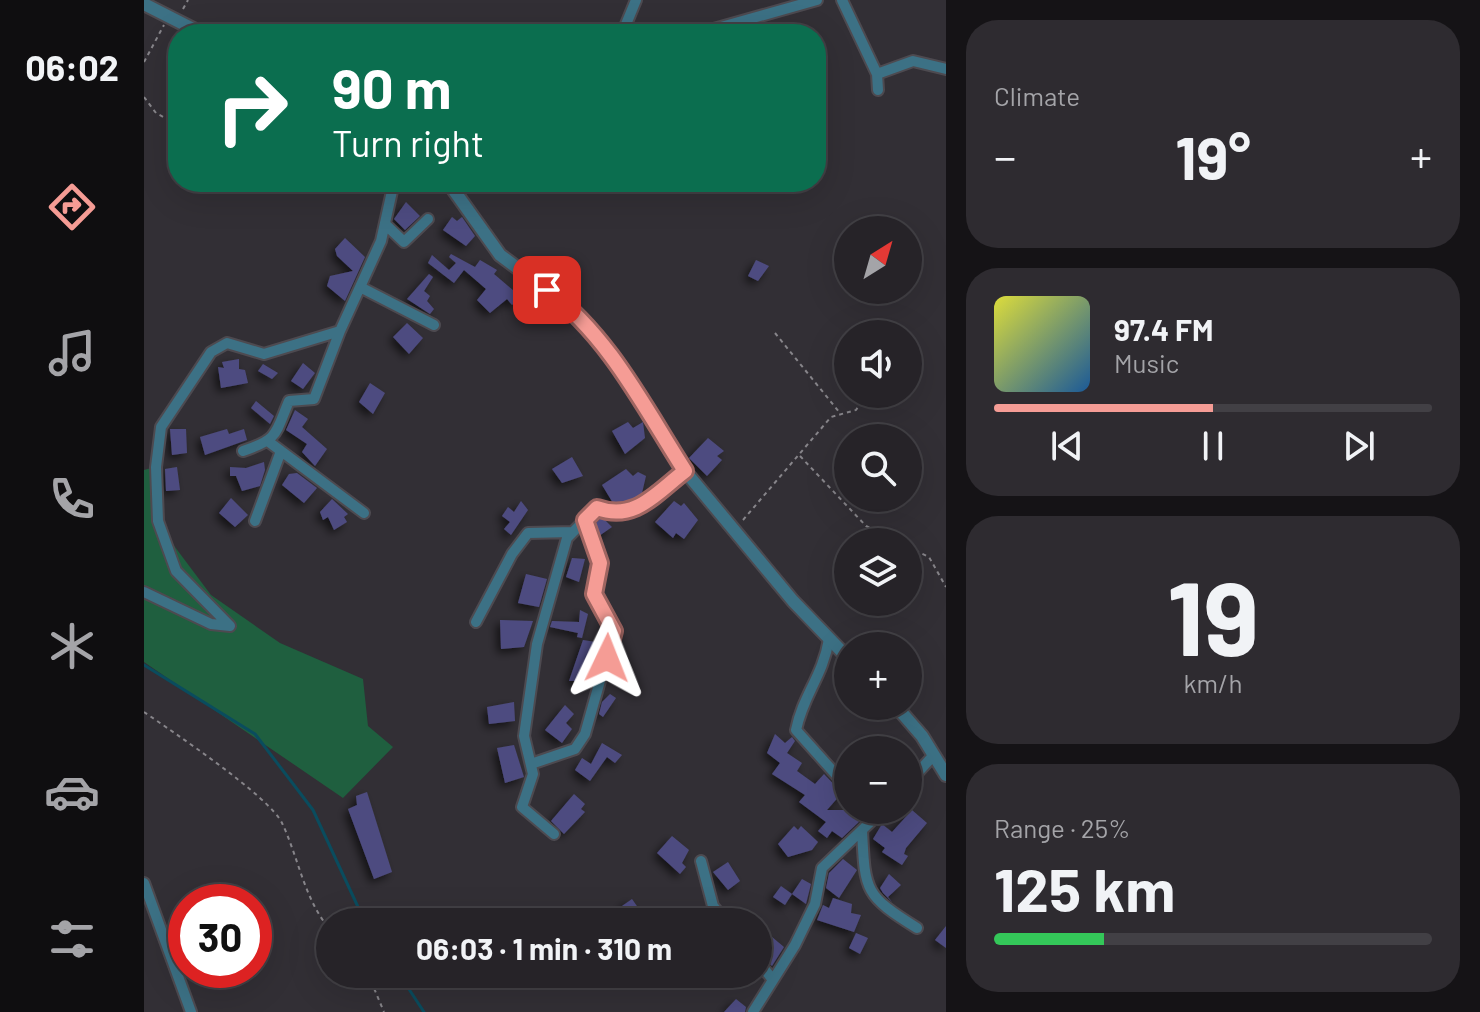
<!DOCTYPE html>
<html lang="en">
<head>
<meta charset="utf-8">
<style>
  body { margin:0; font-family:Barlow,sans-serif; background:#2e2b30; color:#f1f3f6; height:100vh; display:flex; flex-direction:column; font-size:30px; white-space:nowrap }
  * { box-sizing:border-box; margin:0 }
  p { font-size:26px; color:#a4a4a8 }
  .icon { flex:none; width:44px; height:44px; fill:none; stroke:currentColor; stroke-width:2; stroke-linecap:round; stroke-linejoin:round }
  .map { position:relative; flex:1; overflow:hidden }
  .details { display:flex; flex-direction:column; gap:20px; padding:20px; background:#151316; width:534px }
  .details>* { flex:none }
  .hud { position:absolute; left:24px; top:24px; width:658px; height:168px; border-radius:32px; box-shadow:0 8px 32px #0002,0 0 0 2px #424045; background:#0b6e4f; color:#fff; overflow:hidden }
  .needle { width:52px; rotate:37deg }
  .fabs { position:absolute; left:690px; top:216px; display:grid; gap:16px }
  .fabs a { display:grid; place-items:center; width:88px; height:88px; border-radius:50%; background:#262328; box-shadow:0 8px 32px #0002,0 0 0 2px #424045; font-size:40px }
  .speed { position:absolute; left:24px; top:884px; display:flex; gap:16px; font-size:40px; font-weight:700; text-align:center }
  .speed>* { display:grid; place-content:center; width:104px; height:104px; border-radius:50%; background:#262328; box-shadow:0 8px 32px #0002,0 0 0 2px #424045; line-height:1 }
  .speed .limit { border:12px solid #d22; background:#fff; color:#111 }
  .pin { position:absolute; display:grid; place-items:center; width:68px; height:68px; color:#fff; margin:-34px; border-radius:16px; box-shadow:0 4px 12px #0006 }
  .me { position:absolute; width:88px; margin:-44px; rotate:2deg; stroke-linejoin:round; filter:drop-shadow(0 0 6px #0008) }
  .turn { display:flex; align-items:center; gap:28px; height:168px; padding:0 32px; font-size:36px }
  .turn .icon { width:104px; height:104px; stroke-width:2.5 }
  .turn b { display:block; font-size:56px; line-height:68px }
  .big { font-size:60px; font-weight:700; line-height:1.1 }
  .details .widget { flex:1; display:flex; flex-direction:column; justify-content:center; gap:12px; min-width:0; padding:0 28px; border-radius:32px; background:#2e2b30 }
  .details .dial { align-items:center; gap:0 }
  .dial b { font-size:104px; line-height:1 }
  .song { display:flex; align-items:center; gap:24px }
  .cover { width:96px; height:96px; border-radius:12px; background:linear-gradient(135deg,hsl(60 70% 55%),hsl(210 70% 35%)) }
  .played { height:8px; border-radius:4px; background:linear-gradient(90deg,#f59c95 50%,#424045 50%) }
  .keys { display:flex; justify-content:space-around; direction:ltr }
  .heat { display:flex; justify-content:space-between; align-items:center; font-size:44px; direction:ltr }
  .charge { height:12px; border-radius:6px; background:linear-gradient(90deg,#34c759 25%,#424045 0) }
  .trip { position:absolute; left:172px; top:908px; width:456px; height:80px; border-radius:40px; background:#262328; box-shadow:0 8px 32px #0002,0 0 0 2px #424045; font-weight:700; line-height:80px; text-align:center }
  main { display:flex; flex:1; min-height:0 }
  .menu { display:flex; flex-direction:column; width:144px; justify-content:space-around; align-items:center; background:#0f0e10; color:#a4a4a8 }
  .menu .icon { width:56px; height:56px }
  .menu .on { color:#f59c95 }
  .menu b { font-size:36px; color:#f1f3f6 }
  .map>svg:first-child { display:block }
  .green { fill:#1f5f3f }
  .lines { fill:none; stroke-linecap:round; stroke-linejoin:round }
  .stream { stroke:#0a4c5e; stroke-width:3 }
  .building { fill:#4e4c80; filter:url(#shadow) }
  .minor-casing { stroke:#4d4a50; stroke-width:14 }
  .tertiary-casing { stroke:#4d4a50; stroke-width:16 }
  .path { stroke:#87858a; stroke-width:2; stroke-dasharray:4 4; stroke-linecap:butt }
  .minor { stroke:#3c7185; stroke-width:10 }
  .tertiary { stroke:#3c7185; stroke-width:12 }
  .route-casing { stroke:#9f6561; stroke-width:20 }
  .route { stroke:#f59c95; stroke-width:14 }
</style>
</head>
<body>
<main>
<nav class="menu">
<b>06:02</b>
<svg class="icon on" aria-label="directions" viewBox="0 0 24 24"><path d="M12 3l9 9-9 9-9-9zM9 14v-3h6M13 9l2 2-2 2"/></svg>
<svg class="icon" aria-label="music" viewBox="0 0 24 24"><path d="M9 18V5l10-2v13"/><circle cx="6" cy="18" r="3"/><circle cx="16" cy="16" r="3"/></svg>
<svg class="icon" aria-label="phone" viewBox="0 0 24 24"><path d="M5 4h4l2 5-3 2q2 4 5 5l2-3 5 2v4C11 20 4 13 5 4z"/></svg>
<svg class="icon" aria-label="climate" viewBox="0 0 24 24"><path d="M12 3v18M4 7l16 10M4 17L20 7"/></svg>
<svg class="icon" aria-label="car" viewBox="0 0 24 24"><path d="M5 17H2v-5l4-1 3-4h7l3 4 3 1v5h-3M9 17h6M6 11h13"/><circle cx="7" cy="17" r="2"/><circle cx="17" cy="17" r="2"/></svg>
<svg class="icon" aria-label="filters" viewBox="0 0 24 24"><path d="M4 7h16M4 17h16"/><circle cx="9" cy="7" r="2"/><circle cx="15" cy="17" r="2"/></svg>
</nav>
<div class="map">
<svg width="802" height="1012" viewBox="0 0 802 1012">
  <defs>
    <filter id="shadow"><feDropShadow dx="-4" dy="4" stdDeviation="4" flood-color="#0009"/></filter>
  </defs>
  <rect width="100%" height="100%" fill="#322f35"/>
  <path class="green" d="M 7,468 L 22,535 L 67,595 L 136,643 L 219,679 L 224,726 L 249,747 L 199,798 L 0,662 L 0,470 Z"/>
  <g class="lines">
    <path class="stream" d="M 0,665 L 111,734 L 169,810 L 221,922
      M 255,974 L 280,1012"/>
  </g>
  <path class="building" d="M 262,202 L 276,216 L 261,230 L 250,219 Z
    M 308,217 L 313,221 L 318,217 L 331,236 L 322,246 L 299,230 Z
    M 201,238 L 221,257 L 201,301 L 183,286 L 186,276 L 209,271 L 193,256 L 191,249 Z
    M 307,254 L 331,267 L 336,260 L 353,270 L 350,274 L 377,297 L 368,305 L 363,299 L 346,313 L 333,300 L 342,289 L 320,270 L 310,283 L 284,263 L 288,255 L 305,270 L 312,263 L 305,257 Z
    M 612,260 L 625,266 L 614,281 L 604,276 Z
    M 285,274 L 289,277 L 280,291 L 286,296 L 283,301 L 290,309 L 286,314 L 263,299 Z
    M 263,323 L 279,338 L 265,354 L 249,337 Z
    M 95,359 L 95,369 L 101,370 L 104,383 L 77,388 L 74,367 L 80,368 L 78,362 Z
    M 159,363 L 171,373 L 159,389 L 147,381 Z
    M 119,364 L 134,373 L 128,379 L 114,371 Z
    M 226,383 L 241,393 L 229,414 L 215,402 Z
    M 112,401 L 130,416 L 126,424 L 107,408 Z
    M 151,410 L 164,419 L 158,427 L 183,449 L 171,466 L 158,452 L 163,444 L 142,430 Z
    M 484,422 L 489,428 L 499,422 L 501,438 L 481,454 L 468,431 Z
    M 26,429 L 42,429 L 43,453 L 28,455 Z
    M 83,429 L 85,434 L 100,429 L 103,440 L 61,455 L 56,437 Z
    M 564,438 L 580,451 L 573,456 L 578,460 L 563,476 L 545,458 Z
    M 428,457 L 439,476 L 418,483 L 408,469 Z
    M 120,462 L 121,470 L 116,486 L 98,491 L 92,476 L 86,476 L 86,467 L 102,468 Z
    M 33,467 L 36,490 L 22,491 L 21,469 Z
    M 482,469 L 489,476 L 494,472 L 502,476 L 498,493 L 487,501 L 469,503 L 458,485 Z
    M 153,473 L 173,488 L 160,503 L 138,485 L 145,474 Z
    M 87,498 L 104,515 L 91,527 L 75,513 Z
    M 188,499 L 204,514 L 200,517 L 203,522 L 190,530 L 184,517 L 179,520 L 176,512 Z
    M 377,501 L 384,510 L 367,535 L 360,529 L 366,522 L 358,516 L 364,507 L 370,512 Z
    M 530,501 L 537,506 L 540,503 L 554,520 L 540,539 L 532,533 L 529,538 L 511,522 Z
    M 458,517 L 468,527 L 455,536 L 451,524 Z
    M 428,558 L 441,559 L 435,582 L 422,577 Z
    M 382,574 L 403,579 L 395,607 L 374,603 Z
    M 436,610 L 444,614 L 438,638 L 433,637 L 434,633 L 406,627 L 408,621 L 435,622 Z
    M 356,620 L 389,621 L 380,647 L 357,649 Z
    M 439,640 L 458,643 L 449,677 L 440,673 L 438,681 L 425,681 Z
    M 466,694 L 472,698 L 459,717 L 455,714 L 458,702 Z
    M 370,702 L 371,721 L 345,724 L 343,707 Z
    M 421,705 L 430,714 L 422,723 L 428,729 L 418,743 L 401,730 Z
    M 631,734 L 641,743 L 648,737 L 651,741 L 643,753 L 658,763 L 653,771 L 671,784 L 680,774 L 698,793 L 683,810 L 716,810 L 712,814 L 719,818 L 698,838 L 688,831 L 683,838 L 674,831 L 682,822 L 655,802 L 661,795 L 628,774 L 636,763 L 623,753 Z
    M 723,736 L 741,750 L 711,750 Z
    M 458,743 L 478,755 L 471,763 L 463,757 L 446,781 L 431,770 L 438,758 L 447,764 Z
    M 370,745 L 380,777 L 361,783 L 353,748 Z
    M 223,792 L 248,872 L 230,879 L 204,809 L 213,805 L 212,796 Z
    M 430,794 L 441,804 L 437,809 L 441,812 L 420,834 L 407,821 Z
    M 768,810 L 783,823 L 762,848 L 760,854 L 764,856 L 758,865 L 738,852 L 741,848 L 729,839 L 738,824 L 748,832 Z
    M 650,826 L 654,830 L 657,826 L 674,842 L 668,850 L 644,857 L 634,844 Z
    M 528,836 L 545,850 L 538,863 L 542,867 L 536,874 L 513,853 Z
    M 699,859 L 713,870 L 695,898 L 682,888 L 685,873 Z
    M 584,862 L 596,881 L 584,890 L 569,872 Z
    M 745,874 L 757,885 L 744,897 L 748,902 L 739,893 L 736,888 Z
    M 658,879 L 667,884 L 662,904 L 648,894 Z
    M 637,886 L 648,894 L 641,905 L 629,897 Z
    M 689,898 L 708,904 L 707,913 L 717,915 L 710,932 L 673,920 L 679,905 L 685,908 Z
    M 488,899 L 495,909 L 486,916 L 478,906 Z
    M 802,926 L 802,948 L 791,940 Z
    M 712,933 L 724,938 L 716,954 L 705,948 Z
    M 628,937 L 640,947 L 628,966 L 614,953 Z
    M 592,999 L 602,1007 L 601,1012 L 580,1012 Z"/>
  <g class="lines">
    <g class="minor-casing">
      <path id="minor" d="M 698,0 L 733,74 L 734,90
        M 478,34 L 492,0
        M 552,34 L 673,0
        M 733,74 L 769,61 L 802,69
        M 241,224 L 260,242 L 284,219
        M 216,287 L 290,325
        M 125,442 L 220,513
        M 99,451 C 135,439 131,434 145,401 L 170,399 L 196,331
        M 111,521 L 137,451
        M 0,592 L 67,624 L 86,626 L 32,571 L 14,521 L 12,467 L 17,427 L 67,352 L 83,343 L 120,354 L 196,331 L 237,241 L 250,182
        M 332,622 L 368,554 L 384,533 L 429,532
        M 685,639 C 679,676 659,695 652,730 L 704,788
        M 387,764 L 431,749 L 441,734 L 470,631 L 450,594 L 456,563 L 441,520
        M 764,783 L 789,756
        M 718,830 C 721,891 720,895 773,928
        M 410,834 L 378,807 L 389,774 L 380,736 L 393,644 L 423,538 L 453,508 C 491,522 512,493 541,471
        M 557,861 L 569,906 L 582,922
        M 0,883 L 47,1012
        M 614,961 L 629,980
        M 609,1012 L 651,945 L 671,904 L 678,868 L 739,810"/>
    </g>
    <g class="tertiary-casing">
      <path id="tertiary" d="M 0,4 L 59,34
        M 304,182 L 356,255 L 427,308 L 460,344 L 541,471 L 649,601 L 704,658
        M 752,706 L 778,736 L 802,775"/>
    </g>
    <path class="path" d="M 39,9 L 44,0
      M 0,62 L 20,25
      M 0,97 L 12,113 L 34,125
      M 631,333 L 696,413
      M 656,456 L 722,526 L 755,542
      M 599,520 L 687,417 L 712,410 L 723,394
      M 764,547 L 785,557 L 802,587
      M 0,712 C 29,732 125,796 138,823 C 154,856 161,902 186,929
      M 224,974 L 240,1012"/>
    <use href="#minor" class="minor"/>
    <use href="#tertiary" class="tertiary"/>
  </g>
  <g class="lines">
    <g class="route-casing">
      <path id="route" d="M 403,290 C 465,336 500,407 541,471 C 512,493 491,522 453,508 L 441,520 L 456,563 L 450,594 L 470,631 L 463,658"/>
    </g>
    <use href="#route" class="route"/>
  </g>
</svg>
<div class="fabs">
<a><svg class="needle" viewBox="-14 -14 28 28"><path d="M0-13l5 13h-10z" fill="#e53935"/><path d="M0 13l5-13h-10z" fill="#a4a4a8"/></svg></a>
<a><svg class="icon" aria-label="sound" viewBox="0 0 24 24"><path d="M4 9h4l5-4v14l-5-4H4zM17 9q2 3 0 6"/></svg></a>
<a><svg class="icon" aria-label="search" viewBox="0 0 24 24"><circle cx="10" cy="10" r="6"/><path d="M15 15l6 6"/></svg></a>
<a><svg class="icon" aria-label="layers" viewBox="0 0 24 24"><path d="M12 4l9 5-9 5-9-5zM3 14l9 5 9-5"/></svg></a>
<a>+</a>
<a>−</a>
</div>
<div class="speed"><div class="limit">30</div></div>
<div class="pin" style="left:403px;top:290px;background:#d93025"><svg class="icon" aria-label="arrive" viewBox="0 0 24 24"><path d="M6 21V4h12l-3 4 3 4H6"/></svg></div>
<svg class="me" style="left:463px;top:658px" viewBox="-20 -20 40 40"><path d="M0-17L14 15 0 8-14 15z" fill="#f59c95" stroke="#fff" stroke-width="4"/></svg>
<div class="trip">06:03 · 1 min · 310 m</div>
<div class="hud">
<div class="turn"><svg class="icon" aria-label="right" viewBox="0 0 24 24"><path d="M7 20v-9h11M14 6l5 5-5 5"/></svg><div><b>90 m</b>Turn right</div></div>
</div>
</div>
<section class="details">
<div class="widget"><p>Climate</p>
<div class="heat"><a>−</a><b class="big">19°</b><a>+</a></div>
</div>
<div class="widget">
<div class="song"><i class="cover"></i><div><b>97.4 FM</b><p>Music</p></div></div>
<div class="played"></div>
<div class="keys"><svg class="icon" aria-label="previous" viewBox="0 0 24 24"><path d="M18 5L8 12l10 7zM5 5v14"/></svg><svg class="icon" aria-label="pause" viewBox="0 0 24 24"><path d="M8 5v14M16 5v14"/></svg><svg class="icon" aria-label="next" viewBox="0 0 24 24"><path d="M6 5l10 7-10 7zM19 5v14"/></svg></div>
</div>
<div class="widget dial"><b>19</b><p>km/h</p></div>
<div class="widget"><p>Range · 25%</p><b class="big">125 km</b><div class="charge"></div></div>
</section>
</main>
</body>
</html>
